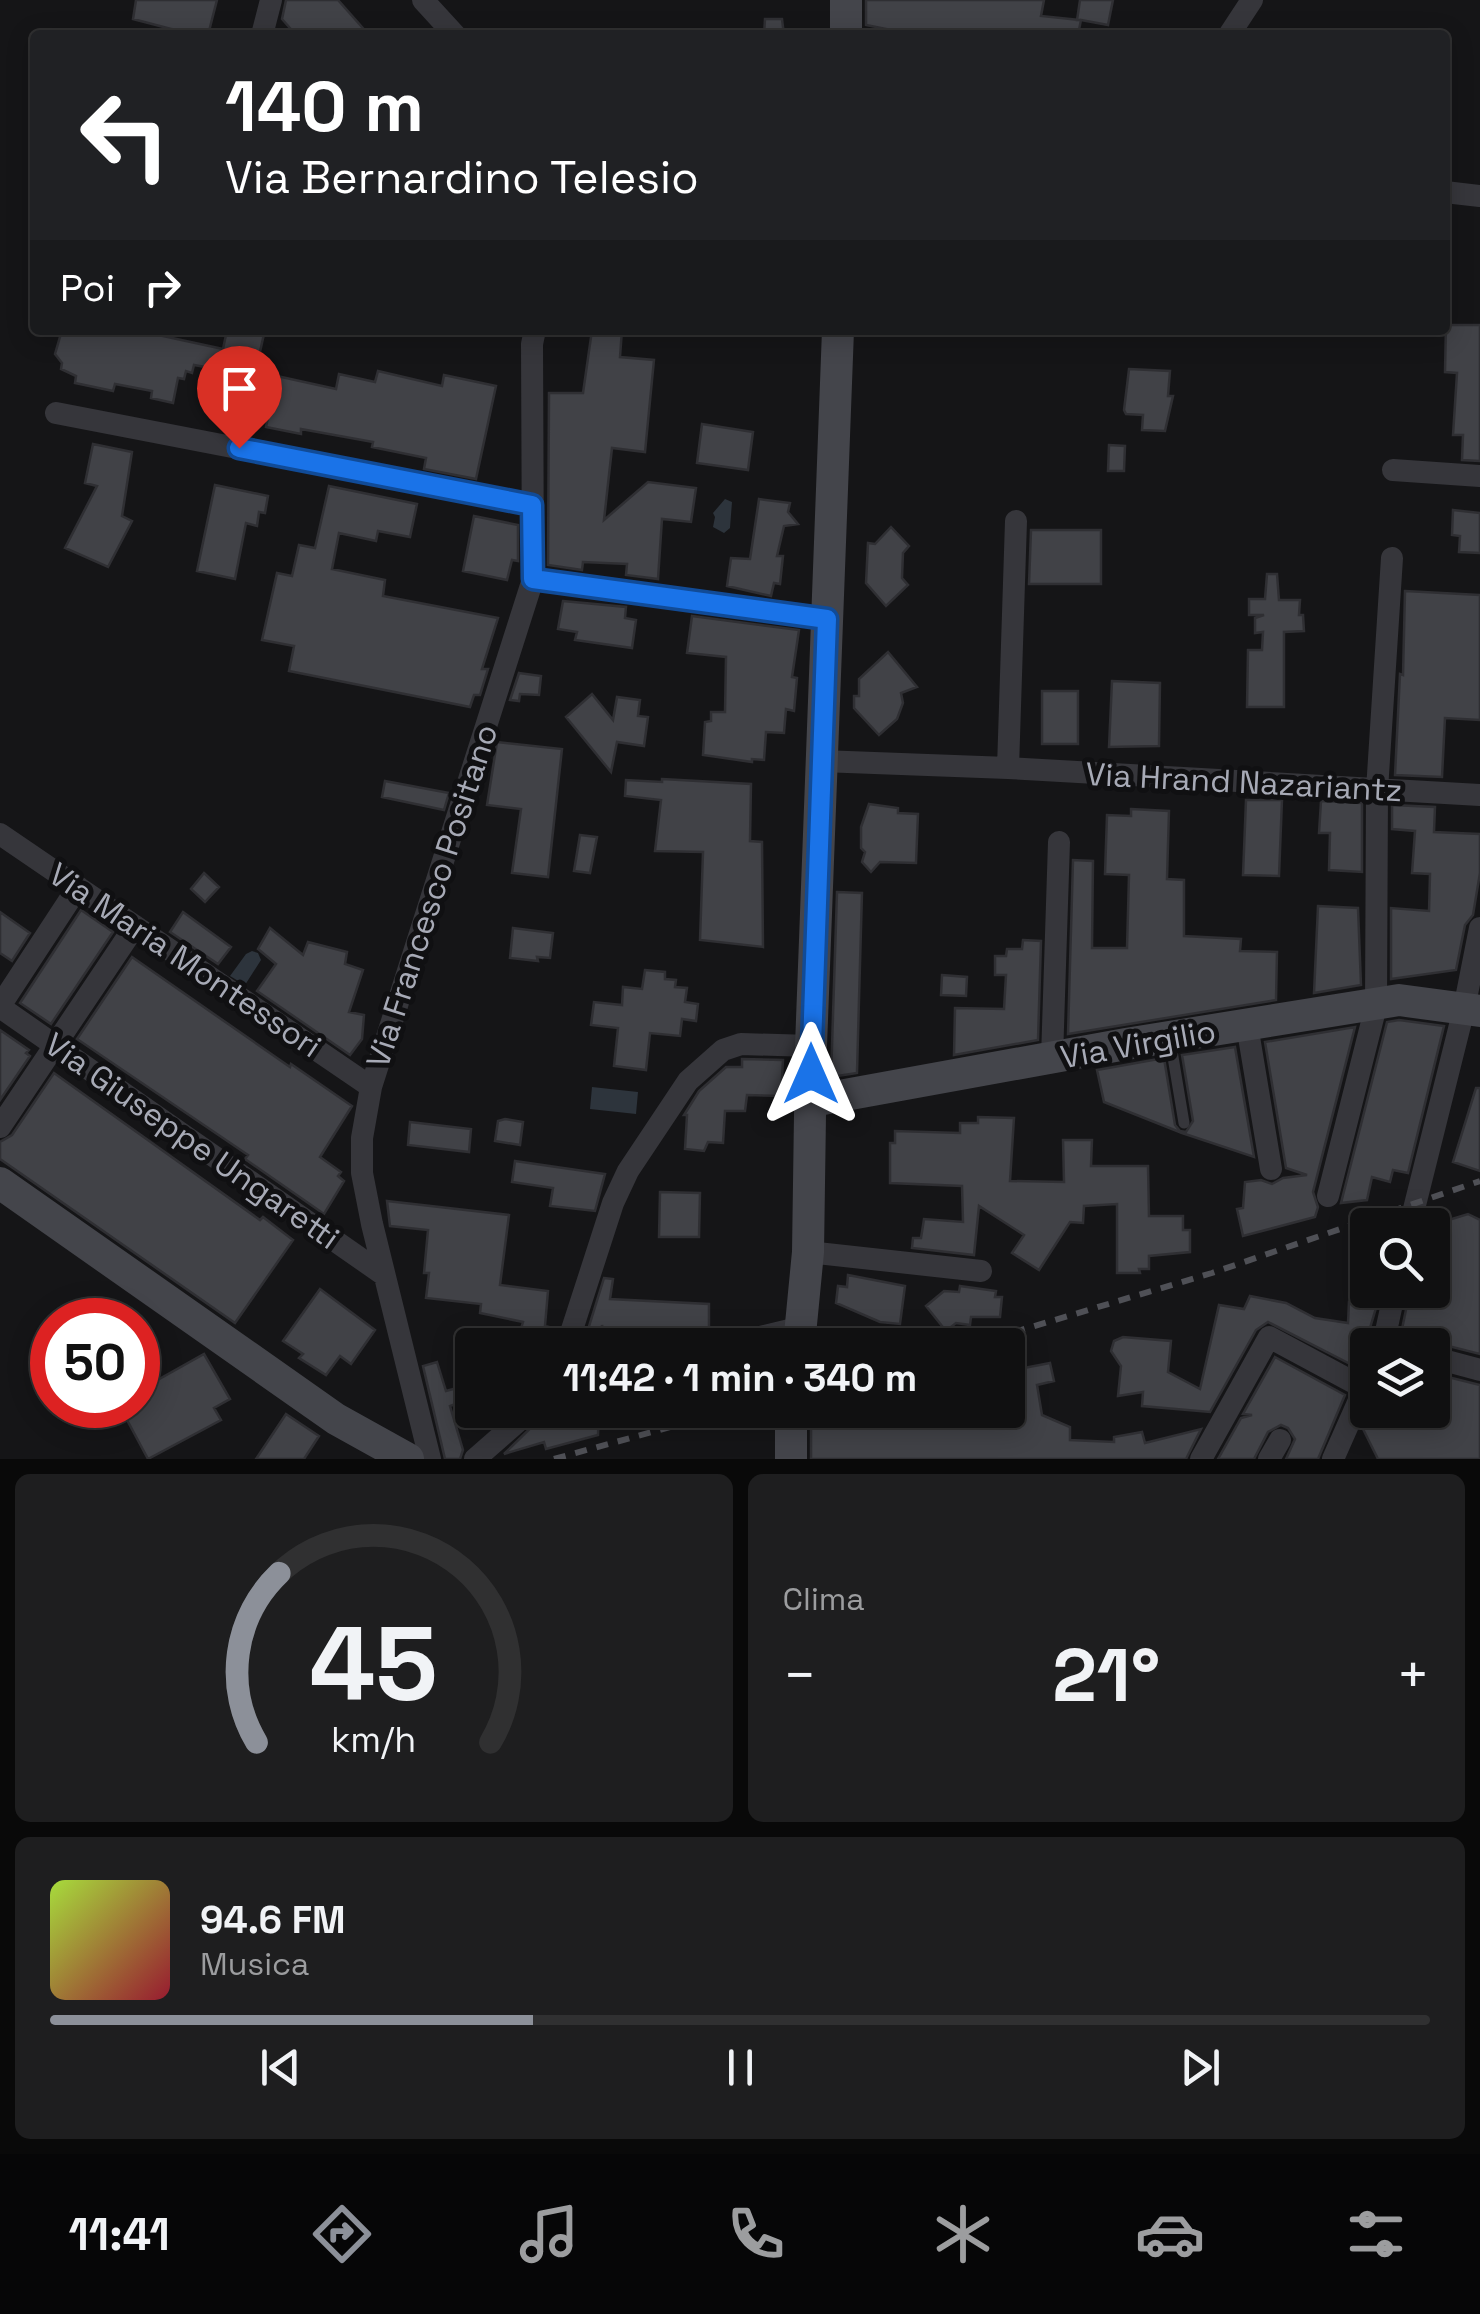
<!DOCTYPE html>
<html lang="it">
<head>
<meta charset="utf-8">
<style>
  body { margin:0; font-family:"Space Grotesk",sans-serif; background:#1e1e1f; color:#f1f3f6; height:100vh; display:flex; flex-direction:column; font-size:38px; white-space:nowrap }
  * { box-sizing:border-box; margin:0 }
  p { font-size:32px; color:#9c9d9f }
  .icon { flex:none; width:55px; height:55px; fill:none; stroke:currentColor; stroke-width:2; stroke-linecap:round; stroke-linejoin:round }
  .map { position:relative; height:1459px; overflow:hidden }
  .side { display:flex; flex-direction:column; gap:15px; padding:15px; background:#090909; flex:1 }
  .side>* { flex:none }
  .guide { position:absolute; left:30px; top:30px; width:1420px; height:305px; border-radius:10px; box-shadow:0 5px 25px #0003,0 0 0 2px #303031; background:#202124; color:#fff; overflow:hidden }
  .fabs { position:absolute; left:1350px; top:1208px; display:grid; gap:20px }
  .fabs a { display:grid; place-items:center; width:100px; height:100px; border-radius:10px; background:#101011; box-shadow:0 5px 25px #0003,0 0 0 2px #303031; font-size:50px }
  .speed { position:absolute; left:30px; top:1298px; display:flex; gap:20px; font-size:50px; font-weight:700; text-align:center }
  .speed>* { display:grid; place-content:center; width:130px; height:130px; border-radius:50%; background:#101011; box-shadow:0 5px 25px #0003,0 0 0 2px #303031; line-height:1 }
  .speed .limit { border:15px solid #d22; background:#fff; color:#111 }
  .pin { position:absolute; display:grid; place-items:center; width:85px; height:85px; color:#fff; margin:-102px -42px; border-radius:50% 50% 50% 0; rotate:-45deg; box-shadow:0 0 10px #0007 }
  .pin .icon { rotate:45deg }
  .me { position:absolute; width:110px; margin:-55px; rotate:0deg; stroke-linejoin:round; filter:drop-shadow(0 0 8px #0008) }
  .turn { display:flex; align-items:center; gap:35px; height:210px; padding:0 30px; font-size:45px }
  .turn .icon { width:130px; height:130px; stroke-width:2.5 }
  .turn b { display:block; font-size:70px; line-height:85px }
  .then { display:flex; align-items:center; height:95px; padding:0 30px; background:#0003; gap:20px; font-size:38px }
  .big { font-size:75px; font-weight:800; line-height:1.1 }
  .side .card { flex:1; display:flex; flex-direction:column; justify-content:center; gap:15px; min-width:0; padding:0 35px; border-radius:15px; background:#1e1e1f }
  .side .dial { align-items:center; gap:0 }
  .dial svg { height:260px; overflow:visible; fill:none; stroke:#303031; stroke-width:7; stroke-linecap:round; text-anchor:middle }
  .dial text { fill:#f1f3f6; stroke:none }
  .song { display:flex; align-items:center; gap:30px }
  .cover { width:120px; height:120px; border-radius:15px; background:linear-gradient(135deg,hsl(80 70% 55%),hsl(350 70% 35%)) }
  .played { height:10px; border-radius:5px; background:linear-gradient(90deg,#8c9099 35%,#303031 35%) }
  .keys { display:flex; justify-content:space-around; direction:ltr }
  .heat { display:flex; justify-content:space-between; align-items:center; font-size:55px; direction:ltr }
  .side .tiles { flex:1; display:grid; gap:15px; grid-template-columns:1fr 1fr }
  .card:last-child { grid-column:span 2 }
  .trip { position:absolute; left:455px; top:1328px; width:570px; height:100px; border-radius:10px; background:#101011; box-shadow:0 5px 25px #0003,0 0 0 2px #303031; font-weight:800; line-height:100px; text-align:center }
  .menu { display:flex; height:160px; justify-content:space-around; align-items:center; background:#060607; color:#9c9d9f }
  .menu .icon { width:70px; height:70px }
  .menu .selected { color:#8c9099 }
  .menu b { font-size:45px; color:#f1f3f6 }
  .map>svg:first-child { display:block }
  .water { fill:#2d343c }
  .building { fill:#414247; stroke:#2f2f33; stroke-width:2.5 }
  .lines { fill:none; stroke-linecap:round; stroke-linejoin:round }
  .lane { stroke:#36363b; stroke-width:11 }
  .street { stroke:#36363b; stroke-width:22 }
  .secondary { stroke:#44454b; stroke-width:32 }
  .rail { stroke:#4f5056; stroke-width:6; stroke-dasharray:12 10; stroke-linecap:butt }
  .route-casing { stroke:#114b97; stroke-width:25 }
  .route { stroke:#1a73e8; stroke-width:18 }
  .labels { text-anchor:middle; stroke-width:10; stroke-linejoin:round; paint-order:stroke }
  .street-label { font-size:32px; fill:#a7aab6; stroke:#101012 }
</style>
</head>
<body>
<div class="map">
<svg width="1480" height="1459" viewBox="0 0 1480 1459">
  <rect width="100%" height="100%" fill="#151517"/>
  <path class="water" d="M 725,499 L 732,502 L 730,528 L 724,533 L 713,527 L 715,517 L 713,513 Z
    M 252,951 L 258,953 L 261,960 L 245,985 L 230,976 L 246,954 Z
    M 592,1087 L 638,1092 L 636,1114 L 590,1109 Z"/>
  <path class="building" d="M 136,0 L 217,0 L 208,35 L 194,35 L 133,19 Z
    M 286,0 L 338,0 L 369,35 L 296,35 L 282,19 Z
    M 866,0 L 1044,0 L 1041,16 L 1080,20 L 1077,20 L 1080,0 L 1113,0 L 1108,25 L 1081,20 L 1078,35 L 916,35 L 866,25 Z
    M 765,19 L 782,19 L 784,35 L 764,35 Z
    M 1446,325 L 1480,325 L 1480,461 L 1462,460 L 1463,435 L 1453,435 L 1457,373 L 1445,372 Z
    M 62,330 L 149,330 L 149,333 L 223,349 L 227,330 L 264,334 L 255,374 L 244,372 L 224,386 L 227,371 L 194,365 L 192,373 L 186,371 L 184,379 L 178,378 L 173,403 L 151,398 L 152,391 L 115,384 L 113,391 L 75,383 L 76,376 L 61,369 L 62,363 L 55,354 Z
    M 592,330 L 622,330 L 620,357 L 654,360 L 645,452 L 612,448 L 604,520 L 648,482 L 696,488 L 691,522 L 662,519 L 658,579 L 626,575 L 627,564 L 583,562 L 582,570 L 548,565 L 549,393 L 583,393 Z
    M 1129,369 L 1170,371 L 1168,396 L 1173,396 L 1165,431 L 1142,430 L 1143,415 L 1126,414 L 1124,410 Z
    M 378,371 L 442,386 L 444,375 L 496,386 L 476,479 L 424,469 L 426,458 L 372,447 L 373,442 L 301,429 L 301,434 L 266,427 L 277,376 L 336,389 L 339,374 L 375,382 Z
    M 702,424 L 753,432 L 748,470 L 697,463 Z
    M 93,444 L 132,452 L 122,516 L 132,521 L 108,567 L 65,548 L 97,486 L 85,483 Z
    M 1109,445 L 1125,446 L 1124,471 L 1108,471 Z
    M 215,485 L 268,496 L 265,513 L 259,512 L 257,526 L 246,523 L 235,579 L 197,571 Z
    M 329,486 L 417,504 L 410,537 L 378,531 L 376,541 L 339,533 L 332,569 L 385,580 L 383,596 L 498,618 L 482,669 L 488,669 L 480,695 L 474,695 L 470,707 L 289,671 L 294,646 L 262,640 L 277,573 L 292,576 L 299,545 L 315,548 Z
    M 759,499 L 790,503 L 788,512 L 798,524 L 784,526 L 777,556 L 783,556 L 780,584 L 774,583 L 771,596 L 727,586 L 731,558 L 750,559 Z
    M 1453,510 L 1480,513 L 1480,553 L 1459,552 L 1460,536 L 1452,535 Z
    M 474,516 L 518,525 L 518,561 L 512,560 L 507,580 L 463,571 Z
    M 891,527 L 909,546 L 903,553 L 902,578 L 908,585 L 886,606 L 866,583 L 868,543 L 875,544 Z
    M 1031,530 L 1101,530 L 1101,584 L 1029,584 Z
    M 1267,574 L 1277,574 L 1279,600 L 1300,600 L 1299,615 L 1303,615 L 1304,631 L 1284,632 L 1284,707 L 1247,707 L 1248,650 L 1262,650 L 1263,632 L 1255,633 L 1255,618 L 1264,615 L 1249,615 L 1249,599 L 1265,599 Z
    M 1405,591 L 1480,595 L 1480,720 L 1445,718 L 1442,777 L 1395,775 L 1400,674 L 1403,675 Z
    M 563,601 L 626,607 L 625,618 L 636,620 L 632,648 L 575,640 L 577,632 L 558,629 Z
    M 692,616 L 799,630 L 792,677 L 797,678 L 794,711 L 786,709 L 784,733 L 766,732 L 764,760 L 752,759 L 752,762 L 703,755 L 705,722 L 711,721 L 711,712 L 725,712 L 726,657 L 687,653 Z
    M 888,652 L 917,687 L 901,693 L 903,703 L 897,719 L 879,735 L 854,708 L 854,696 L 859,696 L 859,679 Z
    M 519,673 L 541,676 L 539,695 L 520,694 L 519,701 L 510,700 Z
    M 1112,681 L 1160,683 L 1159,746 L 1109,747 Z
    M 1042,691 L 1078,691 L 1078,744 L 1042,744 Z
    M 592,694 L 613,720 L 617,697 L 640,700 L 638,716 L 648,717 L 644,746 L 617,742 L 611,772 L 566,717 Z
    M 497,742 L 562,749 L 548,877 L 512,873 L 521,809 L 487,805 Z
    M 662,779 L 751,784 L 750,841 L 762,842 L 763,947 L 700,940 L 703,852 L 655,851 L 661,800 L 625,796 L 626,780 L 662,782 Z
    M 385,781 L 449,793 L 444,810 L 382,797 Z
    M 1246,800 L 1282,800 L 1279,876 L 1243,875 Z
    M 1321,801 L 1362,803 L 1362,872 L 1329,870 L 1330,833 L 1319,833 Z
    M 869,804 L 898,808 L 898,813 L 918,814 L 916,863 L 880,862 L 871,872 L 862,862 L 865,852 L 861,848 L 861,827 Z
    M 1392,805 L 1435,807 L 1434,832 L 1480,834 L 1480,873 L 1473,915 L 1465,925 L 1456,970 L 1391,979 L 1391,908 L 1429,911 L 1430,874 L 1412,873 L 1415,831 L 1392,829 Z
    M 1131,809 L 1169,811 L 1167,879 L 1184,880 L 1184,936 L 1241,939 L 1240,951 L 1277,952 L 1276,1000 L 1068,1034 L 1073,860 L 1093,861 L 1092,948 L 1127,948 L 1129,875 L 1105,874 L 1107,815 L 1131,816 Z
    M 580,835 L 597,837 L 590,873 L 574,871 Z
    M 204,873 L 219,887 L 205,902 L 191,889 Z
    M 837,892 L 862,893 L 859,1000 L 857,1073 L 831,1077 Z
    M 1318,906 L 1358,908 L 1361,985 L 1314,993 Z
    M 81,910 L 113,932 L 51,1024 L 20,1003 Z
    M 0,912 L 30,933 L 12,961 L 0,953 Z
    M 183,912 L 231,947 L 218,964 L 170,932 Z
    M 270,928 L 303,955 L 308,942 L 347,952 L 345,964 L 363,970 L 349,1012 L 364,1015 L 362,1039 L 350,1055 L 257,991 L 276,964 L 258,949 Z
    M 513,928 L 553,933 L 550,958 L 537,957 L 538,961 L 510,958 Z
    M 1023,940 L 1041,941 L 1038,1040 L 954,1055 L 955,1008 L 1004,1009 L 1006,975 L 995,975 L 995,956 L 1006,956 L 1007,949 L 1022,949 Z
    M 132,957 L 290,1067 L 291,1064 L 352,1106 L 320,1157 L 341,1172 L 338,1176 L 344,1181 L 324,1214 L 245,1159 L 248,1155 L 77,1039 Z
    M 645,970 L 665,972 L 665,979 L 676,980 L 675,987 L 687,988 L 685,1002 L 698,1004 L 696,1021 L 682,1019 L 680,1036 L 650,1033 L 646,1070 L 614,1066 L 618,1028 L 591,1025 L 594,1002 L 622,1005 L 623,987 L 642,989 Z
    M 942,975 L 967,977 L 966,996 L 941,995 Z
    M 1399,1020 L 1444,1026 L 1408,1173 L 1393,1170 L 1390,1182 L 1372,1177 L 1367,1200 L 1341,1203 L 1387,1022 Z
    M 1355,1027 L 1313,1192 L 1318,1207 L 1315,1217 L 1243,1236 L 1237,1209 L 1243,1208 L 1245,1182 L 1261,1180 L 1272,1184 L 1283,1178 L 1307,1175 L 1286,1168 L 1265,1042 Z
    M 0,1030 L 29,1050 L 26,1053 L 30,1056 L 0,1100 Z
    M 1235,1047 L 1254,1157 L 1182,1133 L 1104,1102 L 1097,1070 L 1164,1058 L 1175,1125 L 1180,1131 L 1186,1132 L 1193,1121 L 1182,1055 Z
    M 742,1059 L 783,1060 L 781,1096 L 747,1095 L 745,1111 L 725,1111 L 723,1143 L 708,1142 L 704,1151 L 685,1149 L 687,1115 L 684,1115 L 699,1091 L 726,1067 L 742,1067 Z
    M 54,1073 L 260,1220 L 263,1217 L 293,1240 L 235,1323 L 0,1159 L 0,1142 L 12,1135 Z
    M 1476,1088 L 1480,1088 L 1480,1171 L 1453,1162 Z
    M 978,1117 L 1014,1118 L 1010,1181 L 1064,1182 L 1063,1140 L 1092,1140 L 1091,1166 L 1148,1166 L 1149,1216 L 1183,1216 L 1183,1230 L 1190,1230 L 1190,1252 L 1149,1256 L 1149,1269 L 1139,1269 L 1140,1273 L 1117,1273 L 1117,1204 L 1084,1206 L 1083,1223 L 1070,1222 L 1039,1270 L 1012,1253 L 1024,1235 L 979,1206 L 974,1255 L 912,1248 L 913,1238 L 921,1238 L 924,1219 L 963,1222 L 962,1186 L 890,1183 L 890,1143 L 895,1143 L 895,1131 L 960,1133 L 960,1123 L 978,1123 Z
    M 505,1119 L 523,1122 L 520,1145 L 495,1141 L 498,1121 Z
    M 410,1122 L 471,1129 L 469,1152 L 408,1145 Z
    M 515,1161 L 605,1174 L 595,1211 L 550,1206 L 553,1188 L 512,1182 Z
    M 660,1192 L 700,1193 L 699,1237 L 659,1237 Z
    M 387,1201 L 509,1215 L 500,1285 L 548,1291 L 545,1326 L 556,1329 L 552,1345 L 516,1345 L 523,1322 L 480,1313 L 481,1304 L 426,1298 L 429,1273 L 424,1273 L 428,1230 L 390,1226 Z
    M 1468,1214 L 1480,1220 L 1480,1354 L 1401,1334 L 1410,1290 L 1432,1290 L 1432,1225 Z
    M 848,1275 L 905,1286 L 900,1324 L 880,1322 L 836,1303 L 838,1286 L 847,1287 Z
    M 604,1278 L 613,1279 L 610,1299 L 709,1304 L 709,1345 L 615,1345 L 606,1342 L 602,1325 L 601,1341 L 586,1336 Z
    M 960,1286 L 996,1291 L 995,1297 L 1002,1297 L 1000,1317 L 971,1317 L 970,1325 L 956,1323 L 946,1331 L 926,1306 L 944,1291 L 959,1292 Z
    M 320,1289 L 375,1330 L 351,1364 L 340,1356 L 326,1375 L 299,1358 L 303,1354 L 283,1341 Z
    M 1250,1296 L 1286,1303 L 1315,1318 L 1348,1323 L 1349,1302 L 1376,1308 L 1358,1368 L 1268,1322 L 1256,1330 L 1210,1412 L 1142,1406 L 1143,1392 L 1118,1396 L 1121,1366 L 1111,1351 L 1114,1341 L 1123,1337 L 1171,1341 L 1168,1372 L 1200,1389 L 1219,1305 L 1244,1309 Z
    M 204,1354 L 230,1399 L 214,1408 L 221,1420 L 148,1459 L 119,1405 L 138,1405 L 138,1391 Z
    M 1275,1357 L 1345,1395 L 1318,1459 L 1286,1459 L 1295,1439 L 1288,1428 L 1281,1425 L 1268,1432 L 1254,1459 L 1218,1459 L 1241,1418 L 1252,1415 L 1243,1414 Z
    M 437,1362 L 446,1391 L 472,1384 L 472,1398 L 450,1406 L 463,1450 L 460,1459 L 445,1459 L 423,1366 Z
    M 1050,1363 L 1054,1381 L 1037,1385 L 1042,1415 L 1070,1427 L 1070,1440 L 1114,1442 L 1114,1437 L 1142,1432 L 1145,1443 L 1201,1429 L 1186,1459 L 811,1459 L 811,1423 L 859,1410 L 912,1410 L 911,1415 L 1008,1421 L 1008,1371 Z
    M 1432,1373 L 1480,1385 L 1480,1459 L 1378,1459 L 1363,1429 L 1371,1410 L 1432,1410 Z
    M 549,1410 L 599,1410 L 598,1435 L 546,1449 L 544,1442 L 504,1454 Z
    M 286,1414 L 319,1436 L 304,1459 L 256,1459 Z"/>
  <g class="lines">
    <path class="lane" d="M 1170,1039 L 1184,1123"/>
    <path class="street" d="M 423,0 L 455,35
      M 262,35 L 271,0
      M 1229,35 L 1252,0
      M 1445,192 L 1480,196
      M 56,413 L 532,505
      M 1393,470 L 1480,476
      M 533,579 L 827,619
      M 821,761 L 1008,768 L 1480,795
      M 1008,768 L 1016,521
      M 0,834 L 371,1087
      M 0,1006 L 78,887
      M 0,1007 L 384,1275
      M 1247,1025 L 1271,1169
      M 1052,1058 L 1059,842
      M 0,1127 L 135,926
      M 1328,1196 L 1376,1006 L 1377,790 L 1392,558
      M 1410,1225 L 1464,1009 L 1480,928
      M 808,1252 L 981,1271
      M 567,1345 L 613,1203 L 628,1171 L 688,1081 L 723,1050 L 741,1044 L 811,1046
      M 726,1345 L 802,1327
      M 1383,1345 L 1395,1290
      M 1432,1357 L 1480,1370
      M 430,1459 L 372,1224 L 362,1173 L 362,1138 L 371,1087 L 533,579 L 532,344 L 535,330
      M 475,1459 L 531,1410
      M 1201,1459 L 1269,1337 L 1364,1388
      M 1269,1459 L 1280,1440
      M 1333,1459 L 1368,1380"/>
    <path class="secondary" d="M 846,0 L 846,35
      M 812,1101 L 1126,1044 L 1399,1000 L 1480,1011
      M 0,1183 L 336,1419 L 408,1459
      M 799,1345 L 808,1252 L 811,1046 L 838,330
      M 791,1459 L 791,1410"/>
    <path class="rail" d="M 971,1345 L 1212,1273 L 1480,1181
      M 554,1459 L 732,1410"/>
  </g>
  <g class="lines">
    <g class="route-casing">
      <path id="route" d="M 239,448 L 532,505 L 533,579 L 827,619 L 811,1074"/>
    </g>
    <use href="#route" class="route"/>
  </g>
  <g class="labels">
    <g class="street-label">
      <text transform="translate(1244 782) rotate(3)" y="11">Via Hrand Nazariantz</text>
      <text transform="translate(432 896) rotate(-72)" y="11">Via Francesco Positano</text>
      <text transform="translate(185 960) rotate(34)" y="11">Via Maria Montessori</text>
      <text transform="translate(1138 1044) rotate(-10)" y="11">Via Virgilio</text>
      <text transform="translate(192 1141) rotate(35)" y="11">Via Giuseppe Ungaretti</text>
    </g>
  </g>
</svg>
<div class="fabs">
<a><svg class="icon" aria-label="search" viewBox="0 0 24 24"><circle cx="10" cy="10" r="6"/><path d="M15 15l6 6"/></svg></a>
<a><svg class="icon" aria-label="layers" viewBox="0 0 24 24"><path d="M12 4l9 5-9 5-9-5zM3 14l9 5 9-5"/></svg></a>
</div>
<div class="speed"><div class="limit">50</div></div>
<div class="pin" style="left:239px;top:448px;background:#d93025"><svg class="icon" aria-label="arrive" viewBox="0 0 24 24"><path d="M6 21V4h12l-3 4 3 4H6"/></svg></div>
<svg class="me" style="left:811px;top:1074px" viewBox="-20 -20 40 40"><path d="M0-17L14 15 0 8-14 15z" fill="#1a73e8" stroke="#fff" stroke-width="4"/></svg>
<div class="trip">11:42 · 1 min · 340 m</div>
<div class="guide">
<div class="turn"><svg class="icon" aria-label="left" viewBox="0 0 24 24"><path d="M17 20v-9H6M10 6l-5 5 5 5"/></svg><div><b>140 m</b>Via Bernardino Telesio</div></div>
<div class="then">Poi<svg class="icon" aria-label="right" viewBox="0 0 24 24"><path d="M7 20v-9h11M14 6l5 5-5 5"/></svg></div>
</div>
</div>
<section class="side">
<div class="tiles">
<div class="card dial"><svg viewBox="0 0 100 80">
<path d="M14 69A42 42 0 1 1 86 69"/>
<path d="M14 69A42 42 0 0 1 21 17" stroke="#8c9099"/>
<text x="50" y="56" font-size="32" font-weight="700">45</text>
<text x="50" y="72" font-size="11">km/h</text>
</svg></div>
<div class="card"><p>Clima</p>
<div class="heat"><a>−</a><b class="big">21°</b><a>+</a></div>
</div>
<div class="card">
<div class="song"><i class="cover"></i><div><b>94.6 FM</b><p>Musica</p></div></div>
<div class="played"></div>
<div class="keys"><svg class="icon" aria-label="previous" viewBox="0 0 24 24"><path d="M18 5L8 12l10 7zM5 5v14"/></svg><svg class="icon" aria-label="pause" viewBox="0 0 24 24"><path d="M8 5v14M16 5v14"/></svg><svg class="icon" aria-label="next" viewBox="0 0 24 24"><path d="M6 5l10 7-10 7zM19 5v14"/></svg></div>
</div>
</div>
</section>
<nav class="menu">
<b>11:41</b>
<svg class="icon selected" aria-label="directions" viewBox="0 0 24 24"><path d="M12 3l9 9-9 9-9-9zM9 14v-3h6M13 9l2 2-2 2"/></svg>
<svg class="icon" aria-label="music" viewBox="0 0 24 24"><path d="M9 18V5l10-2v13"/><circle cx="6" cy="18" r="3"/><circle cx="16" cy="16" r="3"/></svg>
<svg class="icon" aria-label="phone" viewBox="0 0 24 24"><path d="M5 4h4l2 5-3 2q2 4 5 5l2-3 5 2v4C11 20 4 13 5 4z"/></svg>
<svg class="icon" aria-label="climate" viewBox="0 0 24 24"><path d="M12 3v18M4 7l16 10M4 17L20 7"/></svg>
<svg class="icon" aria-label="car" viewBox="0 0 24 24"><path d="M5 17H2v-5l4-1 3-4h7l3 4 3 1v5h-3M9 17h6M6 11h13"/><circle cx="7" cy="17" r="2"/><circle cx="17" cy="17" r="2"/></svg>
<svg class="icon" aria-label="filters" viewBox="0 0 24 24"><path d="M4 7h16M4 17h16"/><circle cx="9" cy="7" r="2"/><circle cx="15" cy="17" r="2"/></svg>
</nav>
</body>
</html>
